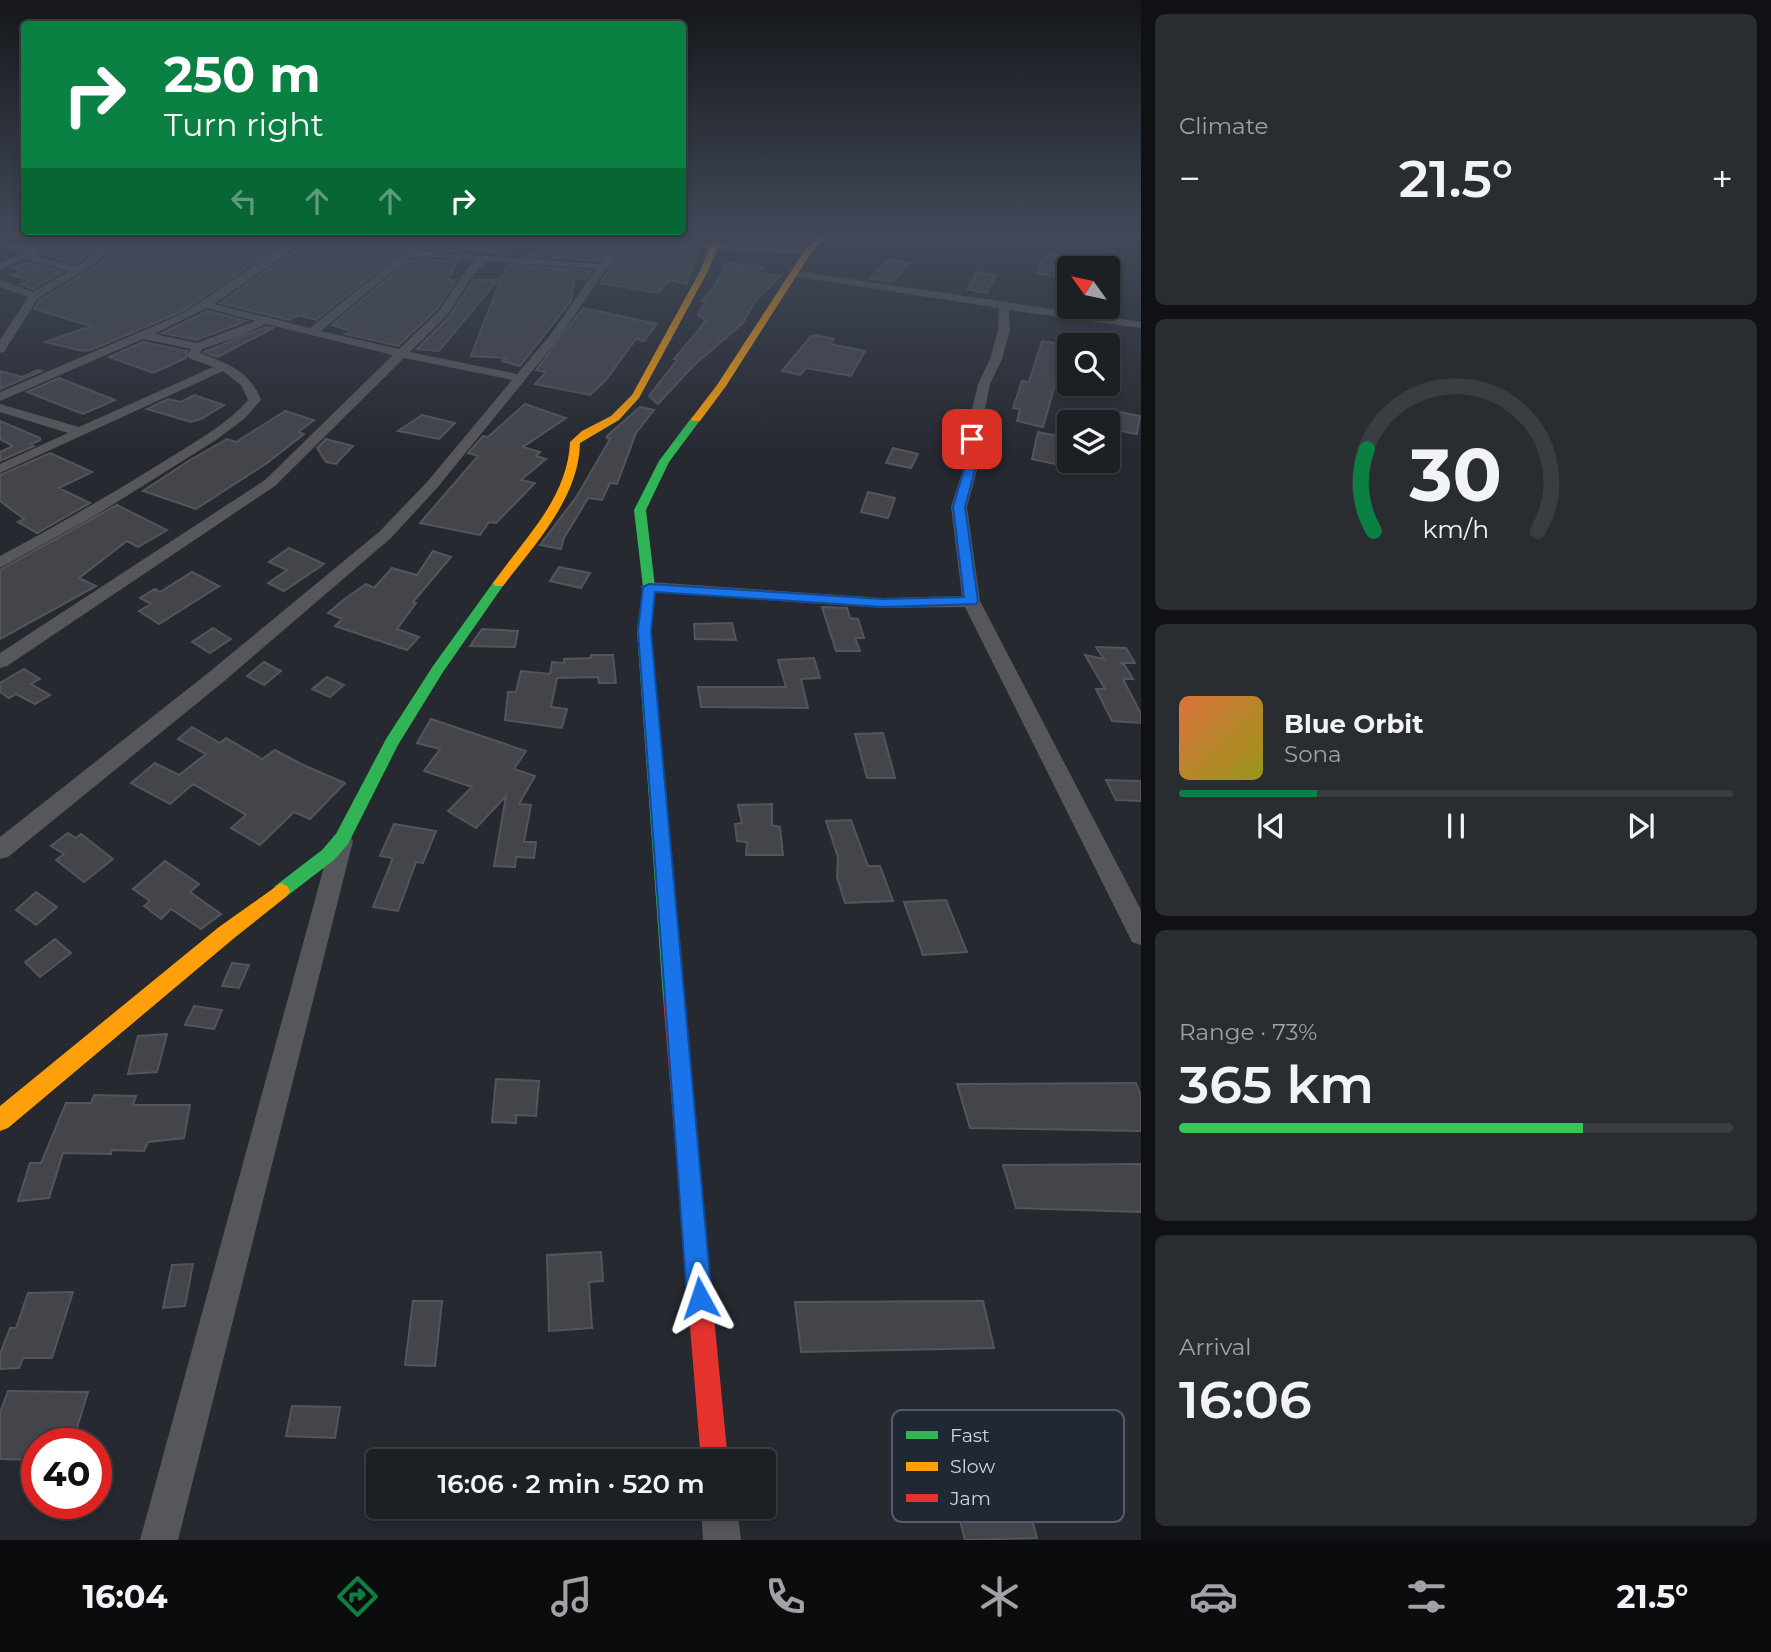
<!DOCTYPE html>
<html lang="en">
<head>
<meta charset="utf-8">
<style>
  body { margin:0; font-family:Montserrat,sans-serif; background:#292c31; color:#f1f3f6; height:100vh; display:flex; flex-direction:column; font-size:26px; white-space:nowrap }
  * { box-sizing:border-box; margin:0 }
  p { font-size:23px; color:#a0a2a6 }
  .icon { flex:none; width:38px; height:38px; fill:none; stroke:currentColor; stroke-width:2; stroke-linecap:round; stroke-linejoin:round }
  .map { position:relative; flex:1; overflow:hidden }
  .details { display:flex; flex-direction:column; gap:14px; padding:14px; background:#0f1114; width:630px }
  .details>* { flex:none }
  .top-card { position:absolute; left:21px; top:21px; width:665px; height:214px; border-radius:7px; box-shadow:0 4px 10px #0003,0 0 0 2px #3a3d41; background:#0b8043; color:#fff; overflow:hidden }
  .needle { width:46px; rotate:303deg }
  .buttons { position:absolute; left:1057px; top:256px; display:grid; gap:14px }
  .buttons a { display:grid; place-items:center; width:63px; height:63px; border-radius:7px; background:#1c1f24; box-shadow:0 4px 10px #0003,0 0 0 2px #3a3d41; font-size:35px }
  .speed { position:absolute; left:21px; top:1428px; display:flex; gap:14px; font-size:35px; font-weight:700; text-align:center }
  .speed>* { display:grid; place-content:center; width:91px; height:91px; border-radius:50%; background:#1c1f24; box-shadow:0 4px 10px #0003,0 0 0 2px #3a3d41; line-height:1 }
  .speed .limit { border:10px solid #d22; background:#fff; color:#111 }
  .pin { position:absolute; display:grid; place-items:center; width:60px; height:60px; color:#fff; margin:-30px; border-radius:14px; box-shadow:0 4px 10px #0006 }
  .me { position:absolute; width:77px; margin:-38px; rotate:355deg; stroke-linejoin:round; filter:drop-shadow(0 0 5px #0008) }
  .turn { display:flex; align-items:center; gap:24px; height:147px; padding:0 28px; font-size:32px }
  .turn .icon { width:91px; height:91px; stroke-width:2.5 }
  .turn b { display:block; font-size:49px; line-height:60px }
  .lanes { display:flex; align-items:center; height:66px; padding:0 28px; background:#0003; justify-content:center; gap:35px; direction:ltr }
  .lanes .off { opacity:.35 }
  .big { font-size:52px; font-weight:600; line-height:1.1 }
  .details .card { flex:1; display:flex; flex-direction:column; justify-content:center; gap:10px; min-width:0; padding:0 24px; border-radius:10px; background:#292c31 }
  .details .dial { align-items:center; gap:0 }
  .dial svg { height:182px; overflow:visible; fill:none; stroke:#3a3d41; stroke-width:7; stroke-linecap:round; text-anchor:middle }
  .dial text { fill:#f1f3f6; stroke:none }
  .song { display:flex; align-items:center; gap:21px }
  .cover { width:84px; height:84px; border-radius:10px; background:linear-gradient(135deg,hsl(20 70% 55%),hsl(60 70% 35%)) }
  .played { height:7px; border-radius:4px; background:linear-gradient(90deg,#0b8043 25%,#3a3d41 25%) }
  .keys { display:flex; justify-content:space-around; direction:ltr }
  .heat { display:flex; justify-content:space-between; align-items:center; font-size:38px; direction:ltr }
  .charge { height:10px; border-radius:5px; background:linear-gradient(90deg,#34c759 73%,#3a3d41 0) }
  .trip { position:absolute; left:366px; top:1449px; width:410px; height:70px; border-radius:7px; background:#1c1f24; box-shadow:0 4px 10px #0003,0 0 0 2px #3a3d41; font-weight:600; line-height:70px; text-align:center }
  .dock { display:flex; height:112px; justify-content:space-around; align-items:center; background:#0b0c0e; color:#a0a2a6 }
  .dock .icon { width:49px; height:49px }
  .dock .selected { color:#0b8043 }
  .dock b { font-size:32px; color:#f1f3f6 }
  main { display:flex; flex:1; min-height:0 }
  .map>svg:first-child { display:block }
  .building { fill:#43454b; stroke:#52555b; stroke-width:2 }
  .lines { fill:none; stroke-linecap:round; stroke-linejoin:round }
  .street { fill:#56575a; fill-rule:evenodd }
  .fast { fill:#30b455; fill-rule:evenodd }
  .slow { fill:#ff9f0a; fill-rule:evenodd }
  .jam { fill:#e5322d; fill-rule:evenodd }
  .route { fill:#1a73e8; stroke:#114b97; stroke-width:2 }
  .key { fill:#212835; stroke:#555b67; stroke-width:2 }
  .key-label { font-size:19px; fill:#cfd3dc }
</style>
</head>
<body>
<main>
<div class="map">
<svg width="1141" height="1540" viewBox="0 0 1141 1540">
  <rect width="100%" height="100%" fill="#262930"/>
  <path class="building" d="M 69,237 L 90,237 L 92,252 L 75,264 L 42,254 Z
    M 105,237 L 252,237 L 283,242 L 183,311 L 91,350 L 83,351 L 45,342 L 91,326 L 34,309 L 40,300 L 100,264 L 108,253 Z
    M 323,237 L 361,243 L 361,237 L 514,237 L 508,255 L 463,248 L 461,252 L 414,248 L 399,254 L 316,320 L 299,315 L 289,320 L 220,303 L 292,253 Z
    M 555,242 L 593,245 L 609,248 L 599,261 L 526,256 L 539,248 L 547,250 Z
    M 625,246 L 697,250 L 687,284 L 669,280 L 658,293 L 600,283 Z
    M 1046,253 L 1069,257 L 1069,278 L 1036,273 Z
    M 418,259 L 457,261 L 448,280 L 456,280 L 438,308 L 398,346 L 345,334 L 351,331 L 332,325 L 407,262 Z
    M 889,259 L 909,263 L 893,281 L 870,279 Z
    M 27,262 L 62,272 L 33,289 L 20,284 L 30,281 L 12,275 L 24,271 L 11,268 Z
    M 727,263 L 763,267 L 756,272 L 780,276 L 754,303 L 743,323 L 693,366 L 658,404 L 649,396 L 677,360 L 674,359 L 706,321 L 698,314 L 706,302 L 701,301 L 713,289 Z
    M 510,265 L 591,271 L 585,280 L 575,278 L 571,301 L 520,366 L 502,361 L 506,358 L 471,356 L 505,268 Z
    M 977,272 L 996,275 L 986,293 L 967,289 Z
    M 473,280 L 498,280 L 439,351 L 417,349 L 450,316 Z
    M 583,308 L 657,324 L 644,341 L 636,339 L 606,380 L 590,395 L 535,384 L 546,372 L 536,370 Z
    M 207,311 L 247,321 L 197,340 L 162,333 Z
    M 266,327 L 273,328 L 218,357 L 204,352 Z
    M 817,335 L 834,339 L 830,344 L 865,351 L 851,376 L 806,368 L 800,375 L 782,371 L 811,336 Z
    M 1042,341 L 1066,345 L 1043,427 L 1017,421 L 1020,409 L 1013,408 L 1022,381 L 1029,382 Z
    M 143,342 L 187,351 L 186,358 L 153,373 L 109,357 Z
    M 38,370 L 42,371 L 0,389 L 0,371 L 22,377 Z
    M 59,378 L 115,400 L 83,414 L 27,392 Z
    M 194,395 L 224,405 L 201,419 L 191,422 L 147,409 L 168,399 L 181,402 Z
    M 525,404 L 566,418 L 523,447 L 540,452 L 536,456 L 546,459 L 521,480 L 535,483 L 496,523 L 489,522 L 480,535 L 420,523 L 478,456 L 468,453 L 483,436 L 488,437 Z
    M 640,407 L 654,410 L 636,433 L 617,484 L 610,483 L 602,500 L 588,498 L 564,538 L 561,549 L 540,545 L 577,496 L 610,439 L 607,438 L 607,436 Z
    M 285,411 L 314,420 L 298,432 L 304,434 L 267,463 L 196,509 L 143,491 L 190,460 L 227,439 L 236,442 Z
    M 1114,411 L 1140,416 L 1137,434 L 1110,429 Z
    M 422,415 L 455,423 L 439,439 L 398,431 Z
    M 0,421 L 40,438 L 40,440 L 31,444 L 34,446 L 0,461 L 0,452 L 13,446 L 0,439 Z
    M 1038,432 L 1069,438 L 1069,467 L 1032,459 Z
    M 326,439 L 353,446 L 336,464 L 326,462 L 317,448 Z
    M 893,448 L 918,454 L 911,468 L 886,463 Z
    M 50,453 L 92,472 L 59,488 L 90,503 L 37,533 L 18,522 L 24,519 L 0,501 L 0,475 Z
    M 868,492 L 895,498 L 888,518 L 861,512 Z
    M 117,505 L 167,530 L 138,547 L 127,541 L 79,578 L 96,586 L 0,639 L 0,570 Z
    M 289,548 L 324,564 L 284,591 L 268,583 L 287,570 L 269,562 Z
    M 433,551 L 451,557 L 413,602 L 416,603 L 397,629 L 419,637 L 407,650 L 335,626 L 342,619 L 328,613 L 342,601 L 366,584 L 374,588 L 392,568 L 417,575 Z
    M 559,567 L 590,573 L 581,588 L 550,581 Z
    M 192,572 L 219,586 L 159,624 L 139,611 L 151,604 L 140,598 L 155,589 L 160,592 Z
    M 822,607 L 847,608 L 850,618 L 858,619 L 864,638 L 855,638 L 860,651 L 836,651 Z
    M 732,623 L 736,640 L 695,639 L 694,624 Z
    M 213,628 L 231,639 L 210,653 L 192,642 Z
    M 482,629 L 518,631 L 515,647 L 470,646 Z
    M 1096,647 L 1126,648 L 1135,663 L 1120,663 L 1124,664 L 1133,679 L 1123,679 L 1141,714 L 1141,723 L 1112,721 L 1096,689 L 1105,689 L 1085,655 L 1104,659 Z
    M 591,655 L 613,655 L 616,683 L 599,683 L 598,677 L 557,678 L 551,707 L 567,709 L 562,728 L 505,720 L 508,692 L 516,692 L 521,671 L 550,674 L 552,662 L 564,663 L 564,659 L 591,658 Z
    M 814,658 L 820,678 L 801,679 L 808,708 L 701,707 L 698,687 L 786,687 L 778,660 Z
    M 264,662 L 281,671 L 264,685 L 247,676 Z
    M 24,669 L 40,679 L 31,684 L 50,695 L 35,704 L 16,694 L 9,698 L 0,692 L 0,683 Z
    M 327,677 L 344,685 L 330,697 L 312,689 Z
    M 431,719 L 526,751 L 514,769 L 535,776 L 519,804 L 531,805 L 524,842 L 536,842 L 534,858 L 516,857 L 515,867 L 494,866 L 506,796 L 476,828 L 448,811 L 472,787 L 424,771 L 440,749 L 417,743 Z
    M 192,727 L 220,743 L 226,738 L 262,759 L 275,750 L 301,764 L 345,783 L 310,819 L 294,812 L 260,845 L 231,828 L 246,815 L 193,784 L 170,804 L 131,783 L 155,763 L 179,775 L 206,754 L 178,739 Z
    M 883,733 L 895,778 L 867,778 L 855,734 Z
    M 1106,780 L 1141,781 L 1141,801 L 1116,800 Z
    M 772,804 L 772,825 L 780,827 L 783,855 L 746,855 L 747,842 L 737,841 L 735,824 L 742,823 L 738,805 Z
    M 851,820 L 868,866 L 880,866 L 893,901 L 845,903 L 837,877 L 838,857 L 826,821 Z
    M 394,824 L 436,831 L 423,863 L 416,862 L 398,911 L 373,907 L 393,858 L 380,856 Z
    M 68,833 L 76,838 L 81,834 L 113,859 L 84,882 L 56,860 L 64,854 L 51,846 Z
    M 165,861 L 199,884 L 190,892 L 221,914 L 201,929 L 171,909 L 161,919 L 144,906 L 150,901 L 133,889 Z
    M 36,892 L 57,907 L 36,925 L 16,910 Z
    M 946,900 L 967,952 L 923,955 L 904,902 Z
    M 55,939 L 71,953 L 40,977 L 25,962 Z
    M 232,963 L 249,965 L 239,988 L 222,986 Z
    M 194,1006 L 222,1010 L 214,1029 L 185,1025 Z
    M 167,1034 L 157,1072 L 128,1074 L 138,1036 Z
    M 496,1079 L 539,1081 L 536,1116 L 516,1115 L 516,1123 L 492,1122 Z
    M 1136,1083 L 1141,1096 L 1141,1131 L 970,1128 L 957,1084 Z
    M 94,1095 L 136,1096 L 133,1105 L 190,1105 L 184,1138 L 148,1142 L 144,1151 L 112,1150 L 111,1154 L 63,1153 L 49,1198 L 18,1201 L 30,1163 L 41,1163 L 66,1103 L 91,1103 Z
    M 1141,1164 L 1141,1212 L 1016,1208 L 1003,1165 Z
    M 601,1252 L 603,1281 L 589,1282 L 592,1328 L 549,1331 L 547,1255 Z
    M 193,1264 L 185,1306 L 163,1308 L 172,1265 Z
    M 73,1292 L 52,1358 L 23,1358 L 19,1368 L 0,1369 L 0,1354 L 10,1328 L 16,1328 L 28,1293 Z
    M 413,1301 L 442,1301 L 435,1366 L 405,1365 Z
    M 983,1301 L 994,1348 L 801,1352 L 795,1302 Z
    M 8,1391 L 88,1392 L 72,1444 L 37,1444 L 37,1460 L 0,1459 L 0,1413 Z
    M 292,1406 L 340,1407 L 335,1438 L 286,1436 Z
    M 1001,1435 L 1019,1501 L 1027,1501 L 1037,1538 L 965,1540 L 958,1513 L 969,1513 L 950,1436 Z"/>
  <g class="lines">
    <path class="street" d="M 55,237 L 67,237 L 35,255 L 76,267 L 95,253 L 92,237 L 102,237 L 105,253 L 98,262 L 38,298 L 4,352 L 0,353 L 0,340 L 28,297 L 0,287 L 0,280 L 33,292 L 69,271 L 27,259 L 0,269 L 0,263 L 26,252 L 0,248 L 0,242 L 34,248 Z
      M 295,237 L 306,237 L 285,255 L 214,304 L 310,328 L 400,256 L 414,251 L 600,264 L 615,243 L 567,240 L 562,237 L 615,237 L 808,249 L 813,252 L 808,255 L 624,243 L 559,338 L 437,488 L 391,538 L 222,683 L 8,857 L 0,859 L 0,837 L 208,673 L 379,532 L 427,482 L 512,380 L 404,358 L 275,486 L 7,666 L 0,668 L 0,653 L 265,480 L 393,355 L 266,324 L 241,336 L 202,349 L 200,353 C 227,363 250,371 261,400 L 244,419 L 216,440 L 98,514 L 0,568 L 0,556 C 58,525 115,492 171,457 C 198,440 227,424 248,400 L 241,385 L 223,371 L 0,473 L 0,464 L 68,433 L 0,412 L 0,404 L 79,427 L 213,367 L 189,358 L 187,355 L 191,349 L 143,339 L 0,401 L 0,392 L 184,313 ZM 418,256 L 476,260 L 465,271 L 440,310 L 399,349 L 321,331 L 406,260 ZM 486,261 L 596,269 L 551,334 L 517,374 L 410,352 L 448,314 L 473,275 ZM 207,308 L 255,321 L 197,343 L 154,334 Z
      M 796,271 L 1141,322 L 1141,328 L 1009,310 L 1010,330 L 1002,359 L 990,384 L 979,439 L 977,470 L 967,507 L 980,601 L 1141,910 L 1141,945 L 1132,942 L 965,607 L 883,608 L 649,592 L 640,587 L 649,582 L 883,598 L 962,596 L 951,507 L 963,470 L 965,439 L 978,384 L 990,359 L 998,330 L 999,308 L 792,276 L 792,272 Z
      M 342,832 L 350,835 L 353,841 L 178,1540 L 140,1540 L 331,841 L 334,835 Z
      M 701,1507 L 737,1507 L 741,1540 L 703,1540 Z"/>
    <path class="fast" d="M 692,417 L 701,419 L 669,462 L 646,510 L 655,587 L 651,631 L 683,997 L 680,1003 L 673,1006 L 666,1003 L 663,997 L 637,631 L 643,587 L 634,510 L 659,461 Z
      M 499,579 L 505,583 L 443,672 L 398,745 L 348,844 L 334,860 L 287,896 L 281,899 L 275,896 L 272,891 L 275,886 L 322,850 L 336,834 L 386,739 L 433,666 L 495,580 Z"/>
    <path class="slow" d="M 820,237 L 827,237 L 811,253 L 726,386 L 700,421 L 692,421 L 691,419 L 717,385 L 805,250 Z
      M 714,245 L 718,247 L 707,273 L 639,398 L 619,420 L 580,443 C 579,498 535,544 503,586 L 495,586 L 493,583 C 523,540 568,498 570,442 L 582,431 L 611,416 L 632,395 L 699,273 L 710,247 Z
      M 281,883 L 287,886 L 290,891 L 287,896 L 233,939 L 8,1128 L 0,1131 L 0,1106 L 219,927 Z"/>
    <path class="jam" d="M 673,988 L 680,991 L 683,997 L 728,1461 L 701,1461 L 663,997 L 666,991 Z"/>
  </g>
  <linearGradient id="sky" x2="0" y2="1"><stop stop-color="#15171a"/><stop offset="0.52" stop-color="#414959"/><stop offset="1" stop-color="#414959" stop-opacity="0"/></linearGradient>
  <rect width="1141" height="453" fill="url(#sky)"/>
  <path class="route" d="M 972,436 L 977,439 L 975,470 L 965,507 L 978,601 L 976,604 L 883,607 L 655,592 L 651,631 L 712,1298 L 708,1307 L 700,1310 L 691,1307 L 687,1298 L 638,631 L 643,587 L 649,584 L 883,599 L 964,597 L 953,507 L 964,470 L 967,439 Z"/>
  <rect x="892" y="1410" width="232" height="112" rx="10" class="key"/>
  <rect x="906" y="1431" width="32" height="8" fill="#30b455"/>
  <rect x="906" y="1462" width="32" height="9" fill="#ff9f0a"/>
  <rect x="906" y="1494" width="32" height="8" fill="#e5322d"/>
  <g class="key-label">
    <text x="950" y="1442">Fast</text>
    <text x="950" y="1473">Slow</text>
    <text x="950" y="1505">Jam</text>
  </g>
</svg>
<div class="buttons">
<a><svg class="needle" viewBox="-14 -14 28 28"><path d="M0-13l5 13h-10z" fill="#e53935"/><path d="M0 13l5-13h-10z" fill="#a0a2a6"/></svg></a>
<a><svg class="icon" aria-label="search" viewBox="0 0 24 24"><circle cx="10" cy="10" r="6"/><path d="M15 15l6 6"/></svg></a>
<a><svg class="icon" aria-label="layers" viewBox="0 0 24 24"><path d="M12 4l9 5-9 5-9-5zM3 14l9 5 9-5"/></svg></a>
</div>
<div class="speed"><div class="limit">40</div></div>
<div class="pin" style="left:972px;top:439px;background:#d93025"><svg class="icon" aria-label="arrive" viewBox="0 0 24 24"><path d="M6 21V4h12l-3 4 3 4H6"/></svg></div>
<svg class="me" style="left:700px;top:1298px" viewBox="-20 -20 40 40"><path d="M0-17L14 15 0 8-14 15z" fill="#1a73e8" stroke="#fff" stroke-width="4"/></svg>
<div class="trip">16:06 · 2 min · 520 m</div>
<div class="top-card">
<div class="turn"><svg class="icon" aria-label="right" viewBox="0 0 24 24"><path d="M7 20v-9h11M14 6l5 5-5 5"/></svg><div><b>250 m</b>Turn right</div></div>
<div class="lanes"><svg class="icon off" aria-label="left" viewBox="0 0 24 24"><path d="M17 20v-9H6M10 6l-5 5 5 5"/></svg><svg class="icon off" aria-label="ahead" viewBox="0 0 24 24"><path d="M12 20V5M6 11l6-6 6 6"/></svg><svg class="icon off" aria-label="ahead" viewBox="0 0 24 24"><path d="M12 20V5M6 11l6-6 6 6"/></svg><svg class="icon" aria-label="right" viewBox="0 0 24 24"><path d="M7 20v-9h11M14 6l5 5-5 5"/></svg></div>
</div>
</div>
<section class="details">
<div class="card"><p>Climate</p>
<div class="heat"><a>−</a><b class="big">21.5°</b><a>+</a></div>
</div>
<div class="card dial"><svg viewBox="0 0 100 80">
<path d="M14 69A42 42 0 1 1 86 69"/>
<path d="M14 69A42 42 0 0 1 11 33" stroke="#0b8043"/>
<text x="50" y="56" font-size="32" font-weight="700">30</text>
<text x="50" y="72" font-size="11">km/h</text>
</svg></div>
<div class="card">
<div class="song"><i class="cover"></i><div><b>Blue Orbit</b><p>Sona</p></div></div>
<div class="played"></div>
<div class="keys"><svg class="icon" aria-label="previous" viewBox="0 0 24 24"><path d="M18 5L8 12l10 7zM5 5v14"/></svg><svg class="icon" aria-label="pause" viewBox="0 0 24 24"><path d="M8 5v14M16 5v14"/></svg><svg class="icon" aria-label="next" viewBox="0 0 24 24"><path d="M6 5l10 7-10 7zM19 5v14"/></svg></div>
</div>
<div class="card"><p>Range · 73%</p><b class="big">365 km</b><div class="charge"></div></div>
<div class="card"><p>Arrival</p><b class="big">16:06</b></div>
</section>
</main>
<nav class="dock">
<b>16:04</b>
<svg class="icon selected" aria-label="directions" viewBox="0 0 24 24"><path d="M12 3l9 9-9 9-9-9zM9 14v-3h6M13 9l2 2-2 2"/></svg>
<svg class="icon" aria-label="music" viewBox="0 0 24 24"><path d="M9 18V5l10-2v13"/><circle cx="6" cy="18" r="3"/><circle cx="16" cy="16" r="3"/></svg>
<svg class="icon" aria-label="phone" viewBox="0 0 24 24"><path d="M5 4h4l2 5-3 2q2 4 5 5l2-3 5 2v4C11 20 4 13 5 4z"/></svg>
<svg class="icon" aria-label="climate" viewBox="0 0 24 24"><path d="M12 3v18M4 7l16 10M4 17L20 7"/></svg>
<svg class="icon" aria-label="car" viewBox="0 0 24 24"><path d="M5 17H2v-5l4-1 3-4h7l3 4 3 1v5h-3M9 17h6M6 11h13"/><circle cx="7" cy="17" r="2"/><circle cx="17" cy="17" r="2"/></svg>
<svg class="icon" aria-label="filters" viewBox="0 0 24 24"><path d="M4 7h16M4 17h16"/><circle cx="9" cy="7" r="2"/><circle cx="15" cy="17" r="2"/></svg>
<b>21.5°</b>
</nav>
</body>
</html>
